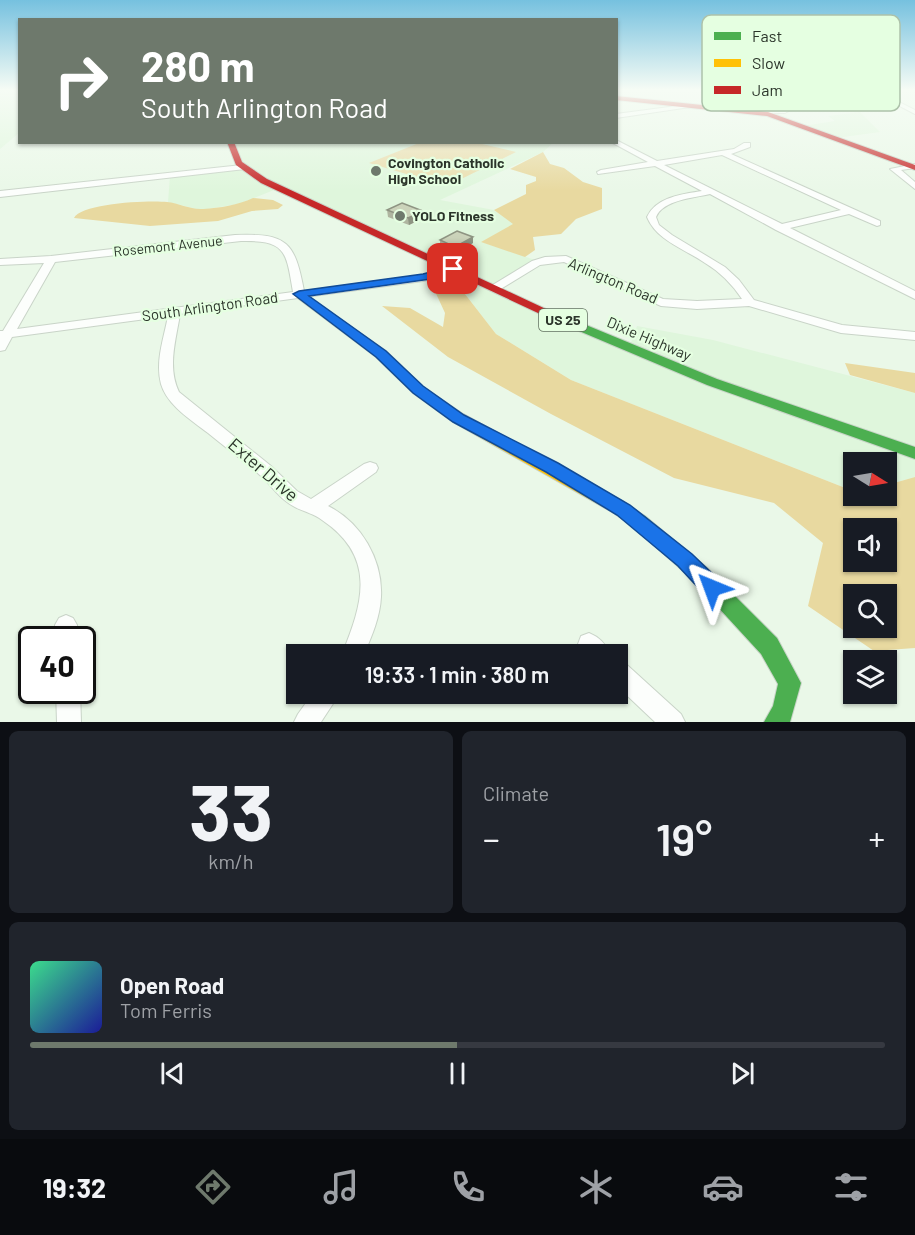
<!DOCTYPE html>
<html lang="en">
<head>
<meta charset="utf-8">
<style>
  body { margin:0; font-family:Barlow,sans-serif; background:#20242c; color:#f1f3f6; height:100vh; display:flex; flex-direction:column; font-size:22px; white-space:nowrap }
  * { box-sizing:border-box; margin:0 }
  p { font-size:20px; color:#9ea1a6 }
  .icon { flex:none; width:33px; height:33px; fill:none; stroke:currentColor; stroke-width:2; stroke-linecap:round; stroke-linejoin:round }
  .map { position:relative; height:722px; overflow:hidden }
  .drawer { display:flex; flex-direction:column; gap:9px; padding:9px; background:#0d0f14; flex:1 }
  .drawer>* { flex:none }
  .hud { position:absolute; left:18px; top:18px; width:600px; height:126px; border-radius:0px; box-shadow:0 2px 4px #0004; background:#6e796c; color:#fff; overflow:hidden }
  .needle { width:39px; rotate:101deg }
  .fabs { position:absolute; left:843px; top:452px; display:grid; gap:12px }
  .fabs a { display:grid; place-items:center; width:54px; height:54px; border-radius:0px; background:#171b24; box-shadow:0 2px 4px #0004; font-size:30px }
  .speed { position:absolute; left:18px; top:626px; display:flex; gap:12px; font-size:30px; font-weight:700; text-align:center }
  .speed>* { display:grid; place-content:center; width:78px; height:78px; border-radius:50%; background:#171b24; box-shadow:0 2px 4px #0004; line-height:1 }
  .speed .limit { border:3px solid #111; border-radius:9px; background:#fff; color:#111 }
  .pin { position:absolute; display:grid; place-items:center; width:51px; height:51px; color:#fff; margin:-26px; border-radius:12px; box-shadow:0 3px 9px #0006 }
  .me { position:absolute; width:66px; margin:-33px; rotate:316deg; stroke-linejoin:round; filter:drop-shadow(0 0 4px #0008) }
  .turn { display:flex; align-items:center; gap:21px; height:126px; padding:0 24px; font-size:27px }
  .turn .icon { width:78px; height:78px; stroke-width:2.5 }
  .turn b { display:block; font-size:42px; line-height:51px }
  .big { font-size:45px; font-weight:600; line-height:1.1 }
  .drawer .widget { flex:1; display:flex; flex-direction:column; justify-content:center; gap:9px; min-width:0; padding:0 21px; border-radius:9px; background:#20242c }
  .drawer .dial { align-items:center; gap:0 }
  .dial b { font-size:78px; line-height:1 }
  .song { display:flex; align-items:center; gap:18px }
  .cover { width:72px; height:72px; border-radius:9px; background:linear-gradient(135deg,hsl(150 70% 55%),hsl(240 70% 35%)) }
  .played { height:6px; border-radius:3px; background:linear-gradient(90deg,#6e796c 50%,#363941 50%) }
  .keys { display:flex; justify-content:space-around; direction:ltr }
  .heat { display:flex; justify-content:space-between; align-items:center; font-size:33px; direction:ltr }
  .drawer .tiles { flex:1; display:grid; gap:9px; grid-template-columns:1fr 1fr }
  .widget:last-child { grid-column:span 2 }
  .trip { position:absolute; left:286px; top:644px; width:342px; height:60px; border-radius:0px; background:#171b24; box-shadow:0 2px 4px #0004; font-weight:600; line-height:60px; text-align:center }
  .dock { display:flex; height:96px; justify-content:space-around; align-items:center; background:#090b0e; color:#9ea1a6 }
  .dock .icon { width:42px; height:42px }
  .dock .on { color:#6e796c }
  .dock b { font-size:27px; color:#f1f3f6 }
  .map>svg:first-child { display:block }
  .built { fill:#dff6dc }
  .green { fill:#eadeae }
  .forest { fill:#e8d9a0; fill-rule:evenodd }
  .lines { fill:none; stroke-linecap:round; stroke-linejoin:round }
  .street-casing { stroke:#c9d4c8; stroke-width:2 }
  .fast-casing { stroke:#c9d4c8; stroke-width:2 }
  .slow-casing { stroke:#c9d4c8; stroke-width:2 }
  .jam-casing { stroke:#c9d4c8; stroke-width:2 }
  .street { fill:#fcfefc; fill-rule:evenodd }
  .fast { fill:#4caf50; fill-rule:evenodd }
  .slow { fill:#ffc107; fill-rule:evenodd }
  .jam { fill:#c62828; fill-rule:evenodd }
  .wall { fill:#afb5a0 }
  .shaded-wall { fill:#8e9482 }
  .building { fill:#cbd3ba; stroke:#8e9482; stroke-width:1.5 }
  .route { fill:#1a73e8; stroke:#114b97; stroke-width:1.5 }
  .poi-dot { fill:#6e796c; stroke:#e5ffe1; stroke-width:2 }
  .labels { text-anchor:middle; stroke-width:4.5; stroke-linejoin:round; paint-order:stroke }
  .far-poi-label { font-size:14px; font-weight:bold; fill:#2b352a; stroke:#e5ffe1; text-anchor:start }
  .far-street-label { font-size:14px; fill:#2b352a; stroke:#e5ffe1 }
  .shield { fill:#e5ffe1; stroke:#637261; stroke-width:1.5 }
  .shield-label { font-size:14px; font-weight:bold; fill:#2b352a }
  .street-label { font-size:15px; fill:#2b352a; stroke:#e5ffe1 }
  .near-street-label { font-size:18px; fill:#2b352a; stroke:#e5ffe1 }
  .key { fill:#e5ffe1; stroke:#adc2aa; stroke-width:1.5 }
  .key-label { font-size:16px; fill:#2b352a }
</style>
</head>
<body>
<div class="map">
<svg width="915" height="722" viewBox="0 0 915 722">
  <rect width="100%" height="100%" fill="#eaf8e8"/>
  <path class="built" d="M 0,90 L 20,90 L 19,133 L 0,149 Z
    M 860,112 L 880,132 L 836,138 L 803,126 L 835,121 L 828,116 Z
    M 230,143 L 553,143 L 543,152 L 440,200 L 494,210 L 514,224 L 482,242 L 538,261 L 495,288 L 629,348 L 637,326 L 713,340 L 915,393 L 915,477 L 887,485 L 886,462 L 854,462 L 853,491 L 571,380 L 496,334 L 458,285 L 453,269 L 279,188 L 239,204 L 201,210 L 168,202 L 170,176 L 241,167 Z"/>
  <path class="green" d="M 419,143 L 478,143 L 516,152 L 447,186 L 369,163 Z"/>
  <path class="forest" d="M 543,152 L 550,164 L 564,168 L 583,182 L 602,188 L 602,209 L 576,219 L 561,234 L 533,237 L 535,250 L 525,257 L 481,242 L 513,224 L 494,210 L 526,194 L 526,185 L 536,181 L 536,177 L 510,169 Z
    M 253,198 L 273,200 L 283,205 L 278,209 L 252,211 L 218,221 L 150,226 L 74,218 C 81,203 150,200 167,202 C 179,203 191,210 203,209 C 220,208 238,205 253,198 Z
    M 458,285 L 496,334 L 571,380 L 853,491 L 854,495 L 886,495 L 887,485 L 915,477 L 915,648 L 874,651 L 808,606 L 823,543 L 774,503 L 674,478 L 551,414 L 448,357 L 382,306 L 410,308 L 443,327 L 445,313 L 433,287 ZM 854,528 L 886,528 L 886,561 L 854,561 ZM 854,594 L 886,594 L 886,627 L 854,627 Z
    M 845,363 L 915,373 L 915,393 L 850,375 Z"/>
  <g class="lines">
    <g class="street-casing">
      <path id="street" d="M 762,90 L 767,90 L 794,108 L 785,113 L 759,113 L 761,110 L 787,108 Z
        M 869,90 L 875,90 L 915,110 L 915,114 Z
        M 692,104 L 690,107 L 616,118 L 616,114 Z
        M 616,140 L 657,161 L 734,149 L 744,143 L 750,143 L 750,147 L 731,154 L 880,221 L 880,225 L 877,226 L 849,214 L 790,228 L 915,291 L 915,299 L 776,230 L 710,194 C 693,198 663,200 656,217 L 659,225 L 672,235 L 725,267 L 739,280 L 754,300 L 842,325 L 915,332 L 915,340 L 841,333 L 749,306 L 697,309 L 661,306 L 564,262 L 540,265 L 499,290 L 491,290 L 491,286 L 532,261 L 545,257 L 566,256 L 663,299 L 697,301 L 742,299 C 732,284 720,272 705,263 C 685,249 657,241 647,217 C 656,197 683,194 702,191 L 655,166 L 598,174 L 597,172 L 601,170 L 648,162 L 611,142 L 616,142 ZM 722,155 L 841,210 L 782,224 L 664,165 Z
        M 915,164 L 915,168 L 901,170 L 915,182 L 915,189 L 890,169 Z
        M 242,165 L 246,167 L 245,169 L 0,197 L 0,191 Z
        M 235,235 C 287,233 295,242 304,291 L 423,275 L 453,266 L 458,269 L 449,275 L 423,281 L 180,314 C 176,340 167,367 179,392 L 271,466 L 297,491 L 311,499 L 364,464 L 370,462 L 376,464 L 378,468 L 376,472 L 328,506 C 361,522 383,560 381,597 C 380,617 372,636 364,654 L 342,654 C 363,603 377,557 322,520 C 312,512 298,511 287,502 C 277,495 270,484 261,476 C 244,461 225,447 208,433 C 191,420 167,405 161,384 C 155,361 164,338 168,316 L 12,337 L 5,350 L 0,351 L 0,331 L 3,331 L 44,263 L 0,265 L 0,259 L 51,256 ZM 241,241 C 287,240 286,252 293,292 L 17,329 L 55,262 Z
        M 66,615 L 73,618 L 77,625 L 77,639 L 55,639 L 55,625 L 59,618 Z
        M 589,633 C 599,637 606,644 610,654 L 584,654 L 578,644 L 581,636 Z
        M 618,661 L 626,664 L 681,714 L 685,722 L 655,722 L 618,687 Z
        M 56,690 L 80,690 L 81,722 L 57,722 Z
        M 313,693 L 340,693 L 321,722 L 294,722 L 298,714 Z"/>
    </g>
    <g class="fast-casing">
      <path id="fast" d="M 557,313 L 717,379 L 915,447 L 915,459 L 707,385 L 553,320 L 551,317 L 553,314 Z
        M 618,500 L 645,516 L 707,568 L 777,638 L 801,683 L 790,722 L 764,722 L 773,706 L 778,684 L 761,654 L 693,580 L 633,526 L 612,512 L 609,507 L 612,502 Z"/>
    </g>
    <g class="slow-casing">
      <path id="slow" d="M 299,291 L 386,351 L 423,387 L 463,414 L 624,502 L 627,507 L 624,512 L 618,514 L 612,512 L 453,422 L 413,393 L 376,357 L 295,296 L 293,294 Z"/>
    </g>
    <g class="jam-casing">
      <path id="jam" d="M 616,96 L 768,112 L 915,165 L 915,170 L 767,116 L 616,100 Z
        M 227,142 L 234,142 L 242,162 L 267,179 L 563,317 L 557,321 L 553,320 L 261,183 L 236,165 Z"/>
    </g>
    <use href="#street" class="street"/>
    <use href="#fast" class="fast"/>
    <use href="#slow" class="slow"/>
    <use href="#jam" class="jam"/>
  </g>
  <path class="wall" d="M 387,210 L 423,211 L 423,218 L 409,225 L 388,217 Z
    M 473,237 L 473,243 L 455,253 L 440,247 L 440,240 Z"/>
  <path class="shaded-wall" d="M 423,211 L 423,218 L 409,225 L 408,218 Z
    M 473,237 L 473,243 L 455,253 L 455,247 Z"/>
  <path class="building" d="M 402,203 L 423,211 L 408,218 L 387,210 Z
    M 457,231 L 473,237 L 455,247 L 440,240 Z"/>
  <linearGradient id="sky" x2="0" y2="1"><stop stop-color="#76c1df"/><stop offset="0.47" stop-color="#f6fcf5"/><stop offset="1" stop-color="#f6fcf5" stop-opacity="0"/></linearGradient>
  <rect width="915" height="191" fill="url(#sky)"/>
  <path class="route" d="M 453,266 L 459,269 L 445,277 L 309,296 L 386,351 L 423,386 L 464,415 L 558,463 L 630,505 L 692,554 L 720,581 L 723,588 L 720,595 L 712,597 L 705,595 L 678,566 L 617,515 L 546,472 L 453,422 L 413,393 L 376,357 L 293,294 L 299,291 L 423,274 Z"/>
  <g class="poi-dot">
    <circle cx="376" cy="171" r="6"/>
    <circle cx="400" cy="216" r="6"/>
  </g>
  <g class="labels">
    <g class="far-poi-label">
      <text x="388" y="168">Covington Catholic<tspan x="388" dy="16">High School</tspan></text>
      <text x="412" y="221">YOLO Fitness</text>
    </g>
    <g class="far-street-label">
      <text transform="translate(168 246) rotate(-6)" y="5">Rosemont Avenue</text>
    </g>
    <rect class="shield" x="539" y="309" width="48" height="22" rx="4.5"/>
    <g class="shield-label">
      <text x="563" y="325">US 25</text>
    </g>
    <g class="street-label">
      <text transform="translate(613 281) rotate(23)" y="5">Arlington Road</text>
      <text transform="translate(210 307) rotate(-8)" y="5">South Arlington Road</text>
      <text transform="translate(649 339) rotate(23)" y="5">Dixie Highway</text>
    </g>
    <g class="near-street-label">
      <text transform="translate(263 470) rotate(41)" y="6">Exter Drive</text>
    </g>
  </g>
  <rect x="702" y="15" width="198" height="96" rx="9" class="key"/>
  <rect x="714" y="32" width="27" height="8" fill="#4caf50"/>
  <rect x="714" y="59" width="27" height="8" fill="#ffc107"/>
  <rect x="714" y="86" width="27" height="8" fill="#c62828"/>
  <g class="key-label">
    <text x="752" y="42">Fast</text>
    <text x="752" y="69">Slow</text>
    <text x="752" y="96">Jam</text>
  </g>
</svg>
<div class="fabs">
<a><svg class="needle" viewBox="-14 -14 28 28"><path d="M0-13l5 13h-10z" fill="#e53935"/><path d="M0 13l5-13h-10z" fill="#9ea1a6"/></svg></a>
<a><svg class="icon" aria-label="sound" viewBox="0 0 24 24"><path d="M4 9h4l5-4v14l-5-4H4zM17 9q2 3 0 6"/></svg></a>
<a><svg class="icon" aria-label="search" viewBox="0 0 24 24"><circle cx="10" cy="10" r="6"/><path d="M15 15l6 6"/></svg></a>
<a><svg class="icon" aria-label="layers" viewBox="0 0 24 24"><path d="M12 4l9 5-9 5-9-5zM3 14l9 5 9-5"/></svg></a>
</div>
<div class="speed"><div class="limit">40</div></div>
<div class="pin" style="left:453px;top:269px;background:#d93025"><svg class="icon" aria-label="arrive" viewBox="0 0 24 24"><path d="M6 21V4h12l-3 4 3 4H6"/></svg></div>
<svg class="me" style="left:712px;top:588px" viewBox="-20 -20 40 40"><path d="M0-17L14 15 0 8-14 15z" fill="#1a73e8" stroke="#fff" stroke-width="4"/></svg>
<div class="trip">19:33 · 1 min · 380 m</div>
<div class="hud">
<div class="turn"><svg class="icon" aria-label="right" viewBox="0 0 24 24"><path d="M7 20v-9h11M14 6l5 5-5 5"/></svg><div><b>280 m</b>South Arlington Road</div></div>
</div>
</div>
<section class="drawer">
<div class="tiles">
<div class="widget dial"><b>33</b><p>km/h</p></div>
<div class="widget"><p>Climate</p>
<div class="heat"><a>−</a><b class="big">19°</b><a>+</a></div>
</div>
<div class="widget">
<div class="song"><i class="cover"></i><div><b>Open Road</b><p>Tom Ferris</p></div></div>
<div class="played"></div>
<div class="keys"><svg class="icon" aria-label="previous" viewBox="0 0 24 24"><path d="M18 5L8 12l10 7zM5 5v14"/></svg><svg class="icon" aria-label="pause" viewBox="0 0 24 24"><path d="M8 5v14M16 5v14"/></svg><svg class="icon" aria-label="next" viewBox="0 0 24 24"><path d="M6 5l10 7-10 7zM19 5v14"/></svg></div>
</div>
</div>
</section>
<nav class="dock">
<b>19:32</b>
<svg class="icon on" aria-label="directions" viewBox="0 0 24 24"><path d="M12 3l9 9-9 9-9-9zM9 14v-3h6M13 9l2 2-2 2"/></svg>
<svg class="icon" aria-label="music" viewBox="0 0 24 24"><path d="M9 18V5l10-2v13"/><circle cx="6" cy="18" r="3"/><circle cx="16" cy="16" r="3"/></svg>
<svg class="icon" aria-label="phone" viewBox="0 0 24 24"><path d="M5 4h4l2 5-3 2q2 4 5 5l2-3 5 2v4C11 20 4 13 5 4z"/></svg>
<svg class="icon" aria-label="climate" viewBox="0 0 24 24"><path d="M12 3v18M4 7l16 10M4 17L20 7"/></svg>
<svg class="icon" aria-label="car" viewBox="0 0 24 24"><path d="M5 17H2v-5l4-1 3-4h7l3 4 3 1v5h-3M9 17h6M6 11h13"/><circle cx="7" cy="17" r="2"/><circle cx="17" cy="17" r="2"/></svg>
<svg class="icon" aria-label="filters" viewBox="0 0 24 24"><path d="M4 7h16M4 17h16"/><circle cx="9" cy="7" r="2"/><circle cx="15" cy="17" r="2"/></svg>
</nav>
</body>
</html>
